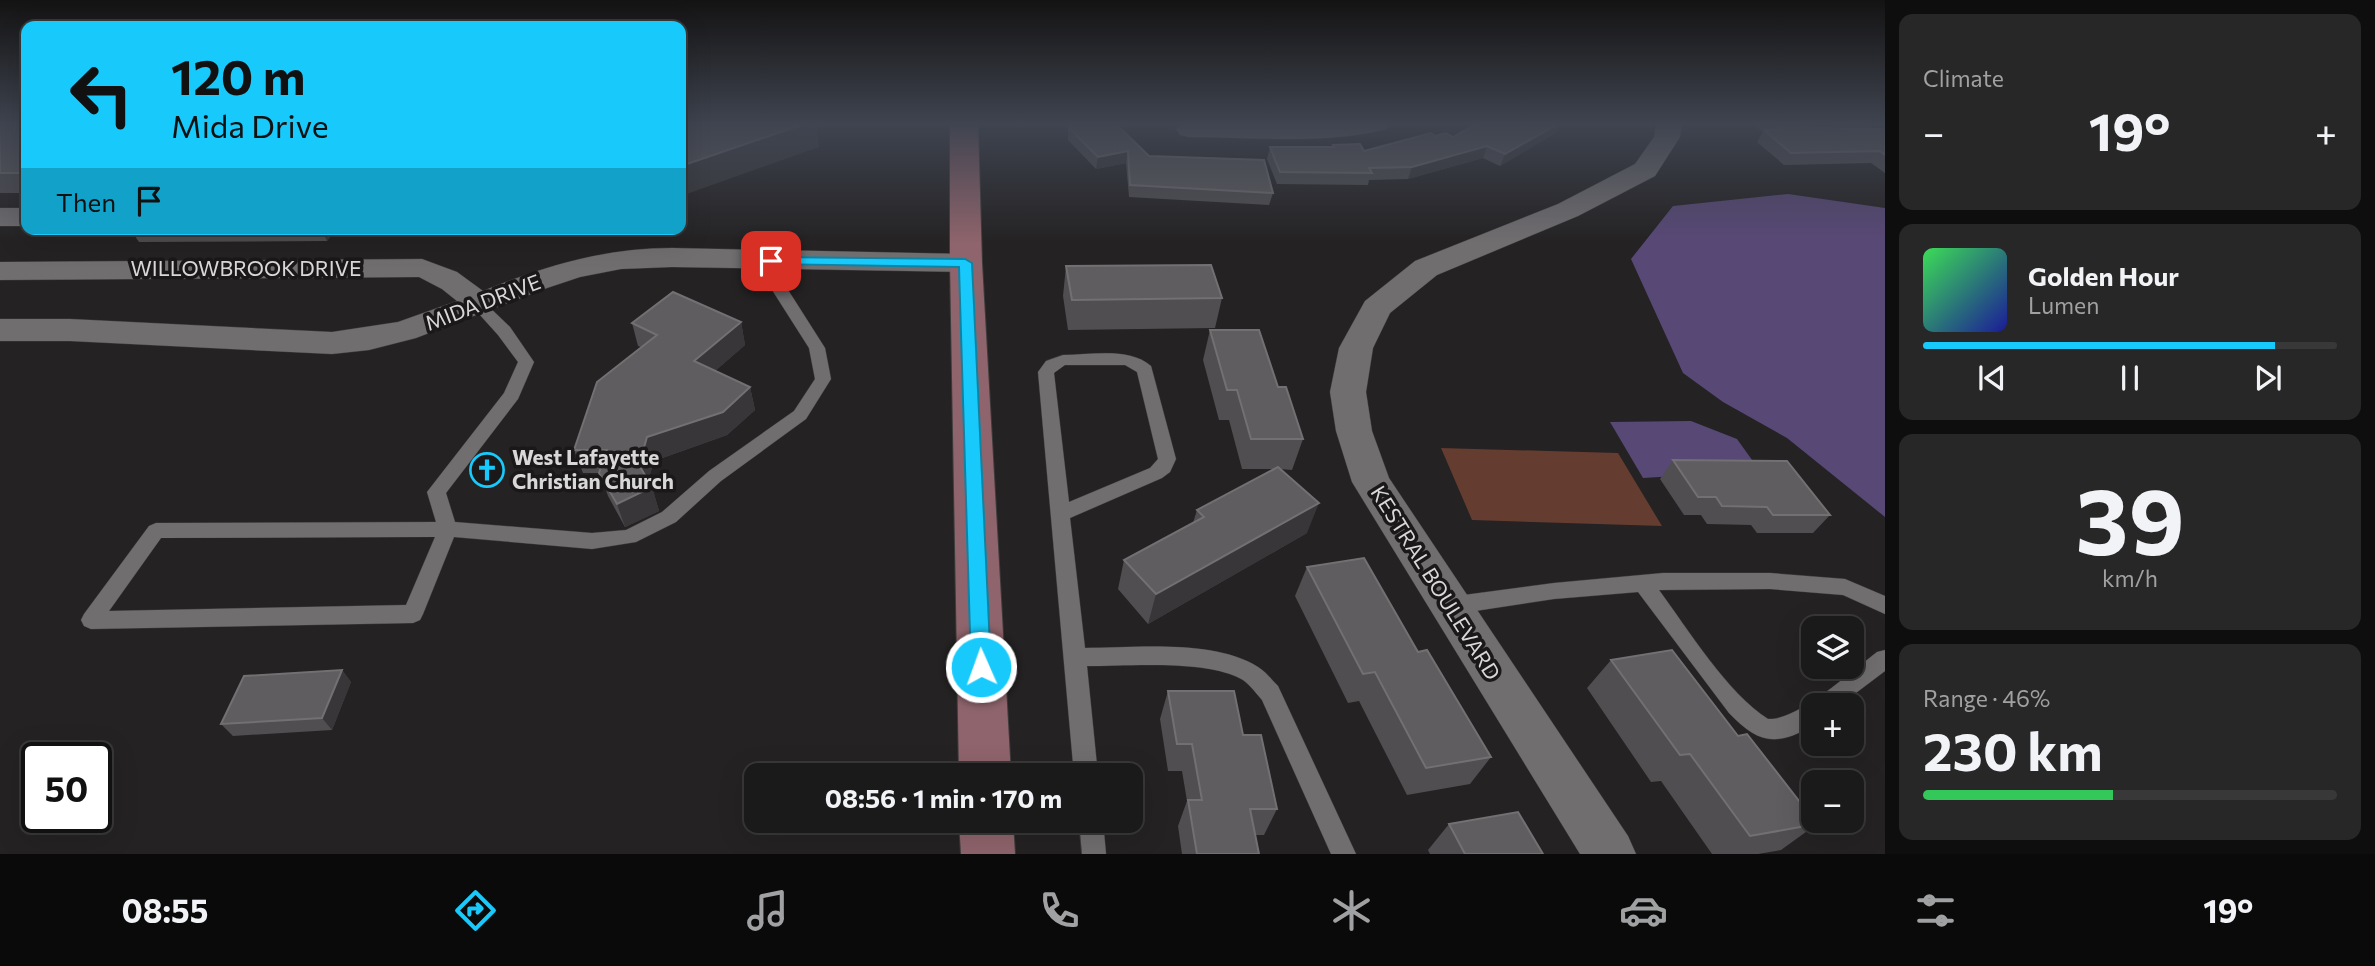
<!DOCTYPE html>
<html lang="en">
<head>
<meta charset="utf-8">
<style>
  body { margin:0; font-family:Commissioner,sans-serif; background:#282727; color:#f1f3f6; height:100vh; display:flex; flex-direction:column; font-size:26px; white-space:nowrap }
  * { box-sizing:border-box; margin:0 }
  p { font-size:23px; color:#a0a1a2 }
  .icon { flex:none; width:38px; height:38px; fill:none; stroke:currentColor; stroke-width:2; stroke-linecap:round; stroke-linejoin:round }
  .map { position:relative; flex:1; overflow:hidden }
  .details { display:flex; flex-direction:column; gap:14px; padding:14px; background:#0f0e0e; width:490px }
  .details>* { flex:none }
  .banner { position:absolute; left:21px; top:21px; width:665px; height:214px; border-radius:14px; box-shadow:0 7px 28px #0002,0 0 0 2px #393839; background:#17cafb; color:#111; overflow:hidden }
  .tools { position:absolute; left:1801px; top:616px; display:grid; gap:14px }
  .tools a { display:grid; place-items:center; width:63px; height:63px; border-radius:14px; background:#1b1a1a; box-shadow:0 7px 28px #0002,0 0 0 2px #393839; font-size:35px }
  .speed { position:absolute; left:21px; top:742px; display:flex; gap:14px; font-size:35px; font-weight:700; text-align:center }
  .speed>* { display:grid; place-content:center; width:91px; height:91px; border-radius:50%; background:#1b1a1a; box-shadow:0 7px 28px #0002,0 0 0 2px #393839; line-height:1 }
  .speed .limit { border:4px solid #111; border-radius:10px; background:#fff; color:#111 }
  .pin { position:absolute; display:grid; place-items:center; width:60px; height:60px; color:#fff; margin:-30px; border-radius:14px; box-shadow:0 4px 10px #0006 }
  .me { position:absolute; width:77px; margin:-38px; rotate:358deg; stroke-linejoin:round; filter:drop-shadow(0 0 5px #0008) }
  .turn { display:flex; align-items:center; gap:24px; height:147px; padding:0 35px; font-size:32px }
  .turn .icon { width:91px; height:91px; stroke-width:2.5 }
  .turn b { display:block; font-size:49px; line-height:60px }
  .then { display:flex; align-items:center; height:66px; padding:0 35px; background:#0003; gap:14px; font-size:26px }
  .big { font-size:52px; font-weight:700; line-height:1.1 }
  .details .card { flex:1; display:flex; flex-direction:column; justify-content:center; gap:10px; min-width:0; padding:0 24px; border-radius:14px; background:#282727 }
  .details .dial { align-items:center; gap:0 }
  .dial b { font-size:91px; line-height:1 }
  .song { display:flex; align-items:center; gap:21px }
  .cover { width:84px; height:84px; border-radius:10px; background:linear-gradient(135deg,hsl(130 70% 55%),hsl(240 70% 35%)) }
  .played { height:7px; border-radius:4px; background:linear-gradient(90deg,#17cafb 85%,#393839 85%) }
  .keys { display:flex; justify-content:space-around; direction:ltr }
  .heat { display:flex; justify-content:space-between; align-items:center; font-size:38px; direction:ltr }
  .charge { height:10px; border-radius:5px; background:linear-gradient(90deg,#34c759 46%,#393839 0) }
  .trip { position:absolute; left:744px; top:763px; width:399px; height:70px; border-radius:14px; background:#1b1a1a; box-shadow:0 7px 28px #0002,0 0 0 2px #393839; font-weight:700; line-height:70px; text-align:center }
  .tab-bar { display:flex; height:112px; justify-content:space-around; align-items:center; background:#0b0a0a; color:#a0a1a2 }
  .tab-bar .icon { width:49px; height:49px }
  .tab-bar .selected { color:#17cafb }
  .tab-bar b { font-size:32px; color:#f1f3f6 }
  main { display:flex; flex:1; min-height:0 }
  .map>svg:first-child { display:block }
  .green { fill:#643c30 }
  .water { fill:#584876 }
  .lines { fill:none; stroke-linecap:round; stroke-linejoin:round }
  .lane-casing { stroke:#3e3c3d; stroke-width:1 }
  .street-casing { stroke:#3e3c3d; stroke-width:1 }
  .secondary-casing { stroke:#3e3c3d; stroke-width:2 }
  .lane { fill:#716e70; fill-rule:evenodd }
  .street { fill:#716e70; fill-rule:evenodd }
  .secondary { fill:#8f646c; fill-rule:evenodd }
  .wall { fill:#504e50 }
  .shaded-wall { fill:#383638 }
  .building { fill:#5f5d5f; stroke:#727072; stroke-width:2 }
  .route { fill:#17cafb; stroke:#0f83a3; stroke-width:2 }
  .labels { text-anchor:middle; stroke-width:7; stroke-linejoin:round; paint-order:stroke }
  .street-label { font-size:21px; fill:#d9d8d8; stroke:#1b1819 }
  .poi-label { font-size:21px; font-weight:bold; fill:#d9d8d8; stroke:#1b1819; text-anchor:start }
</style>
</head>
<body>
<main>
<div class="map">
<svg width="1885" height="854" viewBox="0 0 1885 854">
  <rect width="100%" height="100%" fill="#242223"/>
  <path class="green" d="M 1441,448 L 1618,453 L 1662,526 L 1472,520 Z"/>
  <path class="water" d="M 1788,194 L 1885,208 L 1885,517 L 1787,438 L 1723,402 L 1683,373 L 1631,259 L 1673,206 Z
    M 1691,421 L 1737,439 L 1760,471 L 1643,478 L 1610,422 Z"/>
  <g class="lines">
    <g class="lane-casing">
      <path id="lane" d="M 771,257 L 778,261 L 783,282 L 825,348 L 831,379 L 806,419 L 721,481 L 676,522 L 636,542 L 592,549 L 454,537 L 423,614 L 420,620 L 413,623 L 91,629 L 84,626 L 81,620 L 84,614 L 149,526 L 156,523 L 436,522 L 427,492 L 504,393 L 518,362 L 498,335 L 471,305 L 479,300 L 484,302 L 510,327 L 534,362 L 518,399 L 446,493 L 455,522 L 592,533 L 626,530 L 662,512 L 709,471 L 794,411 L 815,379 L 809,348 L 767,282 L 764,261 ZM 435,537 L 406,605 L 109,611 L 161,538 Z
        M 1063,355 C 1091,355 1129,347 1151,366 L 1176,459 L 1170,472 L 1162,478 L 1070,518 L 1085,648 C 1136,648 1213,639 1258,667 C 1266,672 1272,680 1278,686 L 1356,854 L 1331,854 L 1262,700 C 1256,693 1250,685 1243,680 C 1209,659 1127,666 1087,666 L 1098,775 L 1074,775 L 1038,372 L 1046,361 ZM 1065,365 L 1125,365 L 1137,372 L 1158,459 L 1150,468 L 1069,502 L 1054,373 Z
        M 1663,573 L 1770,573 L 1845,579 L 1885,596 L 1885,614 L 1843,595 L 1770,589 L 1659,590 C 1687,628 1728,694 1768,719 C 1797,721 1852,671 1877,652 L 1885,650 L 1885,671 L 1840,705 L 1813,705 L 1813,725 L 1810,727 C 1774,748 1756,741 1729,713 L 1638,592 L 1554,599 L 1449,615 L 1442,612 L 1439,606 L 1442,600 L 1449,597 L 1554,583 Z
        M 1079,821 L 1103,821 L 1106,854 L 1082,854 Z"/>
    </g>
    <g class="street-casing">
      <path id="street" d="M 1180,124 L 1390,124 L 1386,129 C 1326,145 1251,137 1189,137 L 1180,135 L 1176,129 Z
        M 1656,124 L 1682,124 L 1680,137 L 1655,176 L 1578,216 L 1437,275 L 1390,313 L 1373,348 L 1366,392 L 1372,431 L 1389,478 L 1628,836 L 1636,854 L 1580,854 L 1352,482 L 1336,431 L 1330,392 L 1339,348 L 1365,301 L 1415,261 L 1558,204 L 1635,164 L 1654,137 Z
        M 0,208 L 26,208 L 26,226 L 0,226 Z
        M 672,248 L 966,254 L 977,256 L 981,263 L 977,270 L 966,272 L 672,267 L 621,269 L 580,277 L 547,288 L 416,338 L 369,350 L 332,354 L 70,341 L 0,341 L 0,319 L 70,319 L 332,332 L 398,322 L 457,301 L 442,289 L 419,277 L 0,280 L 0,262 L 422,259 L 457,272 L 483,291 C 545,266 605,248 672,248 Z"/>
    </g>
    <g class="secondary-casing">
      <path id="secondary" d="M 950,124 L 978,124 L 982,263 L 1011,775 L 959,775 L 950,263 Z
        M 959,821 L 1013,821 L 1015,854 L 961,854 Z"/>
    </g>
    <use href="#lane" class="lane"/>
    <use href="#street" class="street"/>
    <use href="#secondary" class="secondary"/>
  </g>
  <path class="wall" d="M 0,124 L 26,124 L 26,193 L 0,193 Z
    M 1068,124 L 1116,124 L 1149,156 L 1273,193 L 1269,205 L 1129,197 L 1126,163 L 1096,169 L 1068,140 Z
    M 1476,124 L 1561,124 L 1557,132 L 1500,166 L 1483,158 L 1408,179 L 1369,180 L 1368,185 L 1277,184 L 1267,159 L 1270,147 L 1332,147 L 1333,145 L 1364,151 L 1435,136 L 1453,137 Z
    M 1753,124 L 1800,124 L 1812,128 L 1885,129 L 1885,173 L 1871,163 L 1784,165 L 1757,142 L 1763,132 Z
    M 130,229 L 336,229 L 327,241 L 139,242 Z
    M 1066,266 L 1222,298 L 1215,328 L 1068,330 L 1063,296 Z
    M 741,322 L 745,345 L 715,371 L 750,387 L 755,410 L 727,435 L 654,461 L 648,481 L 652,487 L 659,511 L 625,527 L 608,496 L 600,473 L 583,473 L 574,450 L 641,347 L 638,346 L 632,323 Z
    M 1210,330 L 1278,387 L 1303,439 L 1292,470 L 1280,469 L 1307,533 L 1148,624 L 1118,589 L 1124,560 L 1193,523 L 1197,510 L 1274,469 L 1242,469 L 1229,420 L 1219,420 L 1203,360 Z
    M 1673,460 L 1830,515 L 1813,533 L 1757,533 L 1751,525 L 1707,524 L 1701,515 L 1684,515 L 1660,479 Z
    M 1307,567 L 1418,652 L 1491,757 L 1470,784 L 1407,795 L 1359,701 L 1348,703 L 1295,596 Z
    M 1611,660 L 1738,736 L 1817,824 L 1781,850 L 1758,854 L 1712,854 L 1661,781 L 1651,782 L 1587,688 Z
    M 342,670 L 351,682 L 332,730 L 233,736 L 221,724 Z
    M 1168,691 L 1243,735 L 1277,809 L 1264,835 L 1255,835 L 1259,854 L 1182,854 L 1178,826 L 1187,801 L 1182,771 L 1168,771 L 1160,719 Z
    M 1449,824 L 1543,854 L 1430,854 L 1428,850 Z"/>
  <path class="shaded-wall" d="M 804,124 L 817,124 L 819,147 L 681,196 L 681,166 Z
    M 1558,124 L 1561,124 L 1557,132 L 1500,166 L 1505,154 Z
    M 1487,146 L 1483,158 L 1408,179 L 1412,167 Z
    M 1128,151 L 1126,163 L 1096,169 L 1098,157 Z
    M 321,229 L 336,229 L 327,241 Z
    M 741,322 L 745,345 L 700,384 L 694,361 Z
    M 750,387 L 755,410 L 727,435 L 654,461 L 646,488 L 639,465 L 647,437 Z
    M 652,487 L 659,511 L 625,527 L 617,504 Z
    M 1319,503 L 1307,533 L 1148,624 L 1156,594 Z
    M 342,670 L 351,682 L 332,730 L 322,718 Z"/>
  <path class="building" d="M 0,124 L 26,124 L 26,173 L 0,173 Z
    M 681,124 L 804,124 L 681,166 Z
    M 1069,124 L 1116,124 L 1149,156 L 1264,160 L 1273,193 L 1130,185 L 1128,151 L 1098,157 L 1069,128 Z
    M 1476,124 L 1558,124 L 1505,154 L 1487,146 L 1412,167 L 1369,168 L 1372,173 L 1280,172 L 1270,147 L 1334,147 L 1333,145 L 1360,144 L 1364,151 L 1431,133 L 1435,136 L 1446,133 L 1453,137 Z
    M 1773,124 L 1800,124 L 1812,128 L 1885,129 L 1885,155 L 1880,151 L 1791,153 L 1764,130 L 1780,130 Z
    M 1211,265 L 1222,298 L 1072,300 L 1066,266 Z
    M 673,292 L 741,322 L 694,361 L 750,387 L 723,412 L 647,437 L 639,465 L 652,487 L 617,504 L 599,473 L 607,450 L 574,450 L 597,382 L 657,335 L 632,323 Z
    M 1210,330 L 1259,330 L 1278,387 L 1286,387 L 1303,439 L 1251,439 L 1237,390 L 1227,390 Z
    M 1673,460 L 1787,461 L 1830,515 L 1773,515 L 1767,507 L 1722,506 L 1716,497 L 1698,497 Z
    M 1278,467 L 1319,503 L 1156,594 L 1124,560 L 1204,517 L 1197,510 Z
    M 1364,558 L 1418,652 L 1427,650 L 1491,757 L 1426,768 L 1375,672 L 1363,674 L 1307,567 Z
    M 1672,650 L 1738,736 L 1747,734 L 1817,824 L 1750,836 L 1690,754 L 1680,755 L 1611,660 Z
    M 342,670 L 322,718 L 221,724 L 244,676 Z
    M 1168,691 L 1234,691 L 1243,735 L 1261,735 L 1277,809 L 1250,809 L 1259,854 L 1197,854 L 1188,800 L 1202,800 L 1192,744 L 1177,744 Z
    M 1518,812 L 1543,854 L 1465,854 L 1449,824 Z"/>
  <linearGradient id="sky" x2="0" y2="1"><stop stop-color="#141313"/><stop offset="0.51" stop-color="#3f4450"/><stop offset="1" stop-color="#3f4450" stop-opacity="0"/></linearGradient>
  <rect width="1885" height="243" fill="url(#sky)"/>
  <path class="route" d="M 771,257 L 965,259 L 972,263 L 991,667 L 988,674 L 981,676 L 974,674 L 971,667 L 959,267 L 766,264 L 766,258 Z"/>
  <defs>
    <g id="church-ring" transform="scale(1.75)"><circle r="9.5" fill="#1b1819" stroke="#17cafb" stroke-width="1.5"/><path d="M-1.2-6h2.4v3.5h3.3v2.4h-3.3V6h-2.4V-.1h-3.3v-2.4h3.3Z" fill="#17cafb"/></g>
  </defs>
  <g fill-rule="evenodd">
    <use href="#church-ring" x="487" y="470"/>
  </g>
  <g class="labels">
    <g class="street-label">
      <text x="246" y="276">WILLOWBROOK DRIVE</text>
      <text transform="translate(483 303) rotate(-21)" y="7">MIDA DRIVE</text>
      <text transform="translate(1435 583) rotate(58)" y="7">KESTRAL BOULEVARD</text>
    </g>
    <g class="poi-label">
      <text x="512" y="465">West Lafayette<tspan x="512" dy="24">Christian Church</tspan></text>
    </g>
  </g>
</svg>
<div class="tools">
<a><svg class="icon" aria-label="layers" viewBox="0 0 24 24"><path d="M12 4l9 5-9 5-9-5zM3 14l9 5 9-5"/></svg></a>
<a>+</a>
<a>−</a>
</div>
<div class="speed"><div class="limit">50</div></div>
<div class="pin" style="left:771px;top:261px;background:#d93025"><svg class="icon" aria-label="arrive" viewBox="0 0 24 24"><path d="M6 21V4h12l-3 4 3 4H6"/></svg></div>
<svg class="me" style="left:981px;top:667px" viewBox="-20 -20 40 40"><circle r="17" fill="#17cafb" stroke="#fff" stroke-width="3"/><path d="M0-11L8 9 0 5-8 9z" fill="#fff"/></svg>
<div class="trip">08:56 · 1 min · 170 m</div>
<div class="banner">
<div class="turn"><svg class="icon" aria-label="left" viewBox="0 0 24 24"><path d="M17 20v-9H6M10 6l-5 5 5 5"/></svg><div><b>120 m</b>Mida Drive</div></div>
<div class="then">Then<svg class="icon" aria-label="arrive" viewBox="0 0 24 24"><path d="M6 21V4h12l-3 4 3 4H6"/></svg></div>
</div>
</div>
<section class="details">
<div class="card"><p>Climate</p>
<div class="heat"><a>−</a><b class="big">19°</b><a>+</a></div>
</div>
<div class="card">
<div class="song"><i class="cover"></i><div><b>Golden Hour</b><p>Lumen</p></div></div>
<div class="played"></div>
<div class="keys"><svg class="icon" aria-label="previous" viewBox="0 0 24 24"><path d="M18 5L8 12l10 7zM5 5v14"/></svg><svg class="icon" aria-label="pause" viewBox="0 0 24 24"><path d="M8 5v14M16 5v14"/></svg><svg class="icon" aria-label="next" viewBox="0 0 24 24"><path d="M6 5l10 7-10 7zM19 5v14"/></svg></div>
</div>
<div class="card dial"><b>39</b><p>km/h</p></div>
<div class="card"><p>Range · 46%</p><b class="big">230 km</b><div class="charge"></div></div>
</section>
</main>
<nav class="tab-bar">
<b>08:55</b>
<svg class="icon selected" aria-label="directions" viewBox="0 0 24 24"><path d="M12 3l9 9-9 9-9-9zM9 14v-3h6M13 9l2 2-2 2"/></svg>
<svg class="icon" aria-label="music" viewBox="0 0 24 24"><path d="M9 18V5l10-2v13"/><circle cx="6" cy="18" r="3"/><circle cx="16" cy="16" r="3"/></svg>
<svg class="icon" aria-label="phone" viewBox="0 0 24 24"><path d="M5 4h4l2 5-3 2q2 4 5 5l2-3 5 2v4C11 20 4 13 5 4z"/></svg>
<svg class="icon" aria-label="climate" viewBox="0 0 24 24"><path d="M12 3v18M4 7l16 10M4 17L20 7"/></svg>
<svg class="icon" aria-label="car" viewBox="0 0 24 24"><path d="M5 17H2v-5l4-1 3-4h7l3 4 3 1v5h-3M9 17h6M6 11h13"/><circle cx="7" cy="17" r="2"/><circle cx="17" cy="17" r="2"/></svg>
<svg class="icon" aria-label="filters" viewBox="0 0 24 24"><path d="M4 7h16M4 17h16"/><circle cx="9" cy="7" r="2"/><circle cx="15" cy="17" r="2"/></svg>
<b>19°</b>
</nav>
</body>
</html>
